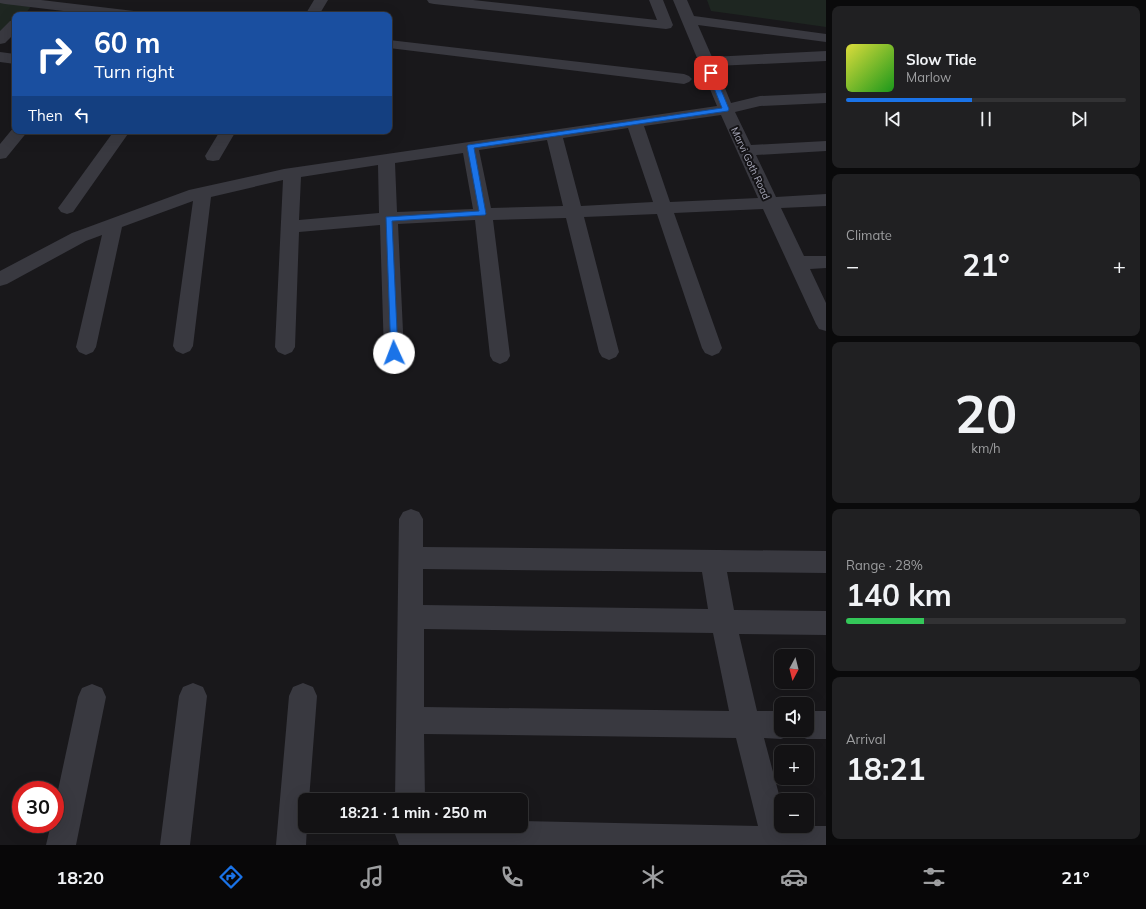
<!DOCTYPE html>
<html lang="en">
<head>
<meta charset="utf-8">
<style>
  body { margin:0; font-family:Mulish,sans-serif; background:#202022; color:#f1f3f6; height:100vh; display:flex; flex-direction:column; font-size:15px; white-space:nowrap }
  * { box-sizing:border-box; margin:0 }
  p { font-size:13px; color:#9d9ea0 }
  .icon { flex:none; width:22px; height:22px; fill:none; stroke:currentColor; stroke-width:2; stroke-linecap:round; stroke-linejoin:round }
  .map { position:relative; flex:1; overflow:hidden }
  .sheet { display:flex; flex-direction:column; gap:6px; padding:6px; background:#0a0a0b; width:320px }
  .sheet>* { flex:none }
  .hud { position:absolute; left:12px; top:12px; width:380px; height:122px; border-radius:8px; box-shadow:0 4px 16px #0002,0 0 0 1px #323234; background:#1a4fa0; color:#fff; overflow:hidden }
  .needle { width:26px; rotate:187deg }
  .tools { position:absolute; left:774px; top:649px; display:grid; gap:8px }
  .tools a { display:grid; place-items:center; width:40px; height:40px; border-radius:8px; background:#131214; box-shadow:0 4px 16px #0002,0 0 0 1px #323234; font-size:20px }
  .speed { position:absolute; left:12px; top:781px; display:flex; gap:8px; font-size:20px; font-weight:700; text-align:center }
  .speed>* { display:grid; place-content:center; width:52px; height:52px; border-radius:50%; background:#131214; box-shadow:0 4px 16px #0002,0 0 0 1px #323234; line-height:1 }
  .speed .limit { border:6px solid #d22; background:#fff; color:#111 }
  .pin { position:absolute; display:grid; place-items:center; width:34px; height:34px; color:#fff; margin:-17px; border-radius:8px; box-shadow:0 2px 6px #0006 }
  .me { position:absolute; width:44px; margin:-22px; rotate:358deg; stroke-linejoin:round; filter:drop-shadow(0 0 3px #0008) }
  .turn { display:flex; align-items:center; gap:14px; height:84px; padding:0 16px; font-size:18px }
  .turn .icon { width:52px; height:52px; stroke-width:2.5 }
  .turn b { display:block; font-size:28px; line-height:34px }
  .then { display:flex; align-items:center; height:38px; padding:0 16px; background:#0003; gap:8px; font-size:15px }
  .big { font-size:30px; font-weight:700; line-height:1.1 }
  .sheet .widget { flex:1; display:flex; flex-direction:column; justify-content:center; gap:6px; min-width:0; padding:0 14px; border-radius:8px; background:#202022 }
  .sheet .dial { align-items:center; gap:0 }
  .dial b { font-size:52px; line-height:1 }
  .song { display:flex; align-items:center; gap:12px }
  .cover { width:48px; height:48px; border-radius:6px; background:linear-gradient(135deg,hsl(60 70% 55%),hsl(120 70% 35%)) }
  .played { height:4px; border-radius:2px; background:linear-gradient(90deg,#1a73e8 45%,#323234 45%) }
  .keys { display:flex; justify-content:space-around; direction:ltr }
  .heat { display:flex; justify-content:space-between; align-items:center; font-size:22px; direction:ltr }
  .charge { height:6px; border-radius:3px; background:linear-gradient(90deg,#34c759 28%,#323234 0) }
  .trip { position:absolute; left:298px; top:793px; width:230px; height:40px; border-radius:8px; background:#131214; box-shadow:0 4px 16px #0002,0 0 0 1px #323234; font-weight:700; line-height:40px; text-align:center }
  .dock { display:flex; height:64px; justify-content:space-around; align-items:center; background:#080708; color:#9d9ea0 }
  .dock .icon { width:28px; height:28px }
  .dock .active { color:#1a73e8 }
  .dock b { font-size:18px; color:#f1f3f6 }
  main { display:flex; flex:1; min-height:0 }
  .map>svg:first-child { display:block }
  .green { fill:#1e2621 }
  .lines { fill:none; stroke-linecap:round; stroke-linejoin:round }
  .street { fill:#393940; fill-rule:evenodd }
  .route { fill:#1a73e8; stroke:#114b97 }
  .labels { text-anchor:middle; stroke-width:4; stroke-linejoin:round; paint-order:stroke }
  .far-street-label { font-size:10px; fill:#aaabbb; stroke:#141316 }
</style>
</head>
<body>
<main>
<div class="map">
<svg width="826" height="845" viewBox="0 0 826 845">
  <rect width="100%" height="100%" fill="#19181b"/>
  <path class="green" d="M 0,0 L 34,3 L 24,15 L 15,15 L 15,24 L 0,40 Z
    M 707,0 L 826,0 L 826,27 L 711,11 Z"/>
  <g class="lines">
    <path class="street" d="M 0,0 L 41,0 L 134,11 L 139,12 L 141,15 L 97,15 L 5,4 L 0,3 Z
      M 314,0 L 328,0 L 319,15 L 305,15 Z
      M 427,0 L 473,0 L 657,20 L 649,0 L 663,0 L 673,25 L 671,28 L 666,29 L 434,4 L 429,3 Z
      M 673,0 L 687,0 L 694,16 L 826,34 L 826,42 L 698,25 L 712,57 L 826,51 L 826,61 L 716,66 L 731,103 L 760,96 L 826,93 L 826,103 L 760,106 L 735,112 L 751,145 L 826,141 L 826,151 L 756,155 L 776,197 L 826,194 L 826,206 L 781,208 L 804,256 L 826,256 L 826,268 L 810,269 L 826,303 L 826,331 L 819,329 L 816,324 L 763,209 L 674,213 L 722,348 L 719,353 L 712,356 L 705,353 L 702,348 L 657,214 L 584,217 L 619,352 L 616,357 L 609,360 L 602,357 L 599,352 L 566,218 L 493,220 L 510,356 L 507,361 L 500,364 L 493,361 L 490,356 L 475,220 L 398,224 L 404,353 L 401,358 L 394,361 L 387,358 L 384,353 L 380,225 L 299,232 L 295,347 L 292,352 L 285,355 L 278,352 L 275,347 L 283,180 L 211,197 L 193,346 L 190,351 L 183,354 L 176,351 L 173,346 L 193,201 L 122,227 L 96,347 L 93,352 L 86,355 L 79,352 L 76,347 L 102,235 L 86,241 L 7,284 L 0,286 L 0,271 L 72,233 L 189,190 L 284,169 L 717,106 ZM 721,115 L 758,198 L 670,202 L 644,126 ZM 628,128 L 653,202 L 581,206 L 563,138 ZM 547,140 L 563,206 L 491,208 L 479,150 ZM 463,153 L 473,209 L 397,212 L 395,163 ZM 378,165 L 379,213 L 299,220 L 301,177 Z
      M 15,20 L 15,33 L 5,43 L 0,44 L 0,31 L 10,21 Z
      M 389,40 L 684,74 L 689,76 L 692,79 L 689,82 L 684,84 L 389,48 Z
      M 0,52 L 15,54 L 15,64 L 0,62 Z
      M 14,127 L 15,131 L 28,131 L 6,158 L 0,159 L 0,144 Z
      M 114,131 L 130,131 L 73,212 L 67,214 L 61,212 L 58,208 L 61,204 Z
      M 220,131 L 236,131 L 219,160 L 213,161 L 207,160 L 205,156 Z
      M 411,509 L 419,512 L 423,519 L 423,547 L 826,551 L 826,573 L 727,572 L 734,610 L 826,611 L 826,635 L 739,634 L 757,711 L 781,711 L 781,730 L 793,730 L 791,735 L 781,739 L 764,738 L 781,802 L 781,826 L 826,826 L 826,845 L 399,845 L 395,834 L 398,826 L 521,826 L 521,821 L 758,826 L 736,738 L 424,734 L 425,800 L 395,800 L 399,519 L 403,512 ZM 423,569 L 702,572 L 708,609 L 423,605 ZM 424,629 L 713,633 L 729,711 L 424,707 Z
      M 193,683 L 203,687 L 207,696 L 190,845 L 160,845 L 179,696 L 183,687 Z
      M 303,683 L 313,687 L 317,696 L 309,800 L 305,800 L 305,826 L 307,826 L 306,845 L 276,845 L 289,696 L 293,687 Z
      M 92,684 L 102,688 L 106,697 L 76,845 L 46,845 L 51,824 L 55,824 L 55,804 L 78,697 L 82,688 Z
      M 807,711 L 826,711 L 826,739 L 807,739 L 797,735 L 795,730 L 807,730 Z"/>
  </g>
  <path class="route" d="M 711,71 L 714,73 L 729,109 L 728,111 L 474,148 L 486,214 L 485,215 L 392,221 L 398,353 L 397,355 L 391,355 L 386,217 L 479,211 L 467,146 L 468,145 L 722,108 L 708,73 Z"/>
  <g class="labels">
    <g class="far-street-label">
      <text transform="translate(751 163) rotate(65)" y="4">Marvi Goth Road</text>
    </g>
  </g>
</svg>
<div class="tools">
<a><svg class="needle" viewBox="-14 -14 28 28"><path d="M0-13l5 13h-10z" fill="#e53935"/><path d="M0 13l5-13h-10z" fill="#9d9ea0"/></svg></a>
<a><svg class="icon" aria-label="sound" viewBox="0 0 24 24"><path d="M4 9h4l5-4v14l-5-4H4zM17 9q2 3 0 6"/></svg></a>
<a>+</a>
<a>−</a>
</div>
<div class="speed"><div class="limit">30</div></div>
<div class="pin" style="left:711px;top:73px;background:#d93025"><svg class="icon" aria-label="arrive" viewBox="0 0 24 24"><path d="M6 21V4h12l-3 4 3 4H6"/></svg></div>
<svg class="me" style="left:394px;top:353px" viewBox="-20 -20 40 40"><circle r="19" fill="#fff"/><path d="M0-13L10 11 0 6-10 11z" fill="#1a73e8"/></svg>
<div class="trip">18:21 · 1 min · 250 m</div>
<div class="hud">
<div class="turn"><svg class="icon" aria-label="right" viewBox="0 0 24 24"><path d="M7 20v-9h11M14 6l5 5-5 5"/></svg><div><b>60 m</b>Turn right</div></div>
<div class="then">Then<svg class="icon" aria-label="left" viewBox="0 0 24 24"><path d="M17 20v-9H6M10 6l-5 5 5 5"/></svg></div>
</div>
</div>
<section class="sheet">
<div class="widget">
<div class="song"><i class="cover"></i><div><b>Slow Tide</b><p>Marlow</p></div></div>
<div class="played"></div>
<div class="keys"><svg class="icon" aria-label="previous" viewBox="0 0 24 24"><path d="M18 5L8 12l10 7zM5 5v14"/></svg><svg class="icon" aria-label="pause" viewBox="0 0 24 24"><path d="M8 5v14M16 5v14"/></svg><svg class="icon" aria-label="next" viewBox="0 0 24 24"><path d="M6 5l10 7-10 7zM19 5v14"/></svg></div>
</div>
<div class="widget"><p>Climate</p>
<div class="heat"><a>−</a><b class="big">21°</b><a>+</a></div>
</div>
<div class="widget dial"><b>20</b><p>km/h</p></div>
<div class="widget"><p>Range · 28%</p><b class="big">140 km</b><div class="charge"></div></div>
<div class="widget"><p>Arrival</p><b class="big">18:21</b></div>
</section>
</main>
<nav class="dock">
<b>18:20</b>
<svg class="icon active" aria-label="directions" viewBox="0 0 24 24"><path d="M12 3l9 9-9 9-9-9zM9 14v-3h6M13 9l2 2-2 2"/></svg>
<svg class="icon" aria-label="music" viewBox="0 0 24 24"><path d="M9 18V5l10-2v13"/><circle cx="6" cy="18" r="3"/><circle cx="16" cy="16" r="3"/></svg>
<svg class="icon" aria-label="phone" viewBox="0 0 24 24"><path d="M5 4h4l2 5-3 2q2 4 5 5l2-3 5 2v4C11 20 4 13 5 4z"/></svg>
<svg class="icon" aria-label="climate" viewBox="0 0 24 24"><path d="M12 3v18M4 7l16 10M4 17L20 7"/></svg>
<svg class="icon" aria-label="car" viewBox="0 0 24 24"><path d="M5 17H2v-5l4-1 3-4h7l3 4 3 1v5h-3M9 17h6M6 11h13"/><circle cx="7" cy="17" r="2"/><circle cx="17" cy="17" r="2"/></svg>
<svg class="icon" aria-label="filters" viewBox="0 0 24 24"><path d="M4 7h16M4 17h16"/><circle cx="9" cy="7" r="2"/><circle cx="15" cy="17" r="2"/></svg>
<b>21°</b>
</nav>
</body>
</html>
